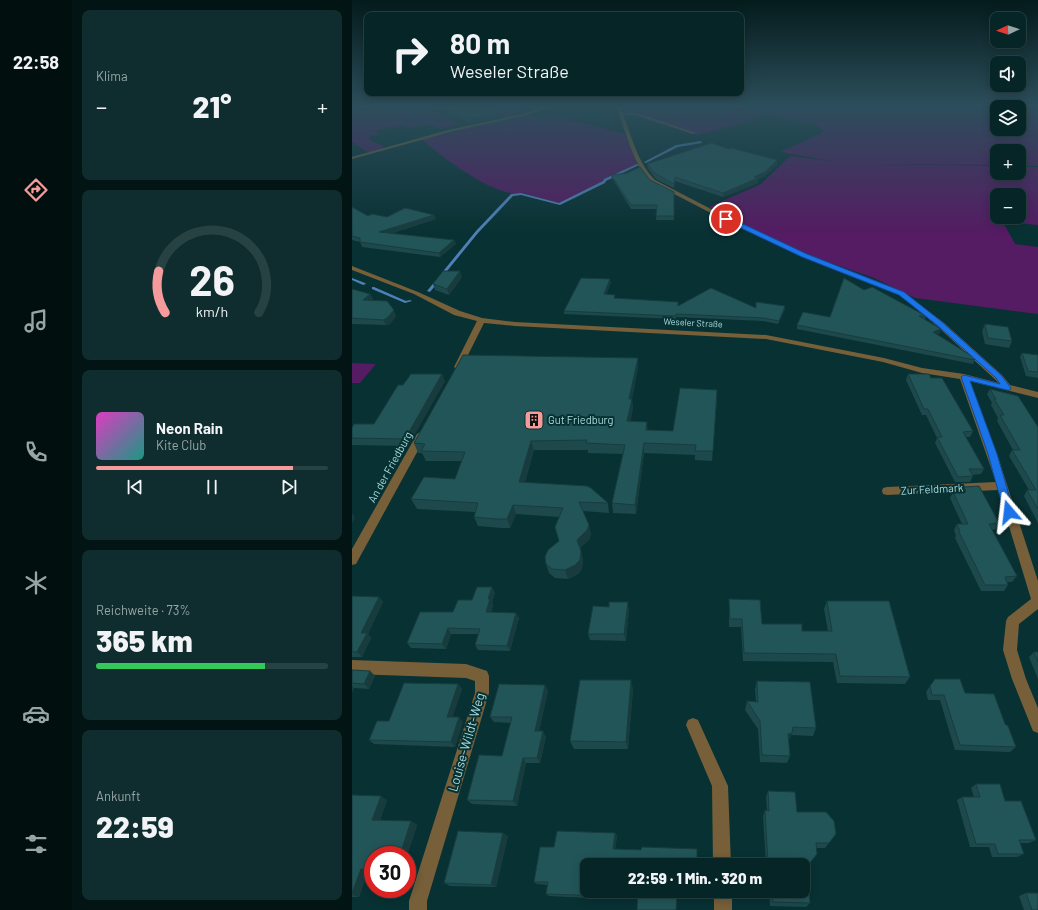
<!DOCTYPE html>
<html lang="de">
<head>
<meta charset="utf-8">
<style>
  body { margin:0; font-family:Barlow,sans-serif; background:#0f2d2e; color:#f1f3f6; height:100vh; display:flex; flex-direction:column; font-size:15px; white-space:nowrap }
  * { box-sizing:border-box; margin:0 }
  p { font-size:13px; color:#98a5a7 }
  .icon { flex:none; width:22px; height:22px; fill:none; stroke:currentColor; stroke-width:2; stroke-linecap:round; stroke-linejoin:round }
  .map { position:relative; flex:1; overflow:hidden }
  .panel { display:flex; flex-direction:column; gap:10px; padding:10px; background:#031415; width:280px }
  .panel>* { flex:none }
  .top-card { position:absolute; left:12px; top:12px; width:380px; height:84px; border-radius:8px; box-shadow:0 2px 10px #0003,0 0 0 1px #274243; background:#062526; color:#f1f3f6; overflow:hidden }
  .needle { width:26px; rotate:266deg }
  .tools { position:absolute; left:638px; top:12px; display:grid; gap:8px }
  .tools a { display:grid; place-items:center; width:36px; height:36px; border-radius:8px; background:#062526; box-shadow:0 2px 10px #0003,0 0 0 1px #274243; font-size:20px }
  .speed { position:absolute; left:12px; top:846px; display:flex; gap:8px; font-size:20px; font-weight:700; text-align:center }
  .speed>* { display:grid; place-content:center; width:52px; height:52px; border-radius:50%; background:#062526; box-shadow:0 2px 10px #0003,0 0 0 1px #274243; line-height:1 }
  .speed .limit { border:6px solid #d22; background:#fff; color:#111 }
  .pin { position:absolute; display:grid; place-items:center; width:34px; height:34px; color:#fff; margin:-17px; border:2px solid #fff; border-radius:50%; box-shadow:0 1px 4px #0007 }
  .me { position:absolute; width:44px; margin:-22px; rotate:343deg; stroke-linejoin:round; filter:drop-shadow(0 0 3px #0008) }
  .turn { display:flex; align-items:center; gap:14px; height:84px; padding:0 20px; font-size:18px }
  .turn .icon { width:52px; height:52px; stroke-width:2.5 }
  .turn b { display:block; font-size:28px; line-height:34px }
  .big { font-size:30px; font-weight:800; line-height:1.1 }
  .panel .tile { flex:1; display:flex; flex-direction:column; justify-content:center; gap:6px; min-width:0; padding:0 14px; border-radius:8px; background:#0f2d2e }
  .panel .dial { align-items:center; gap:0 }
  .dial svg { height:104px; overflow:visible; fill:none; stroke:#274243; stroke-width:7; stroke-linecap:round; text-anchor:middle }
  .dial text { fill:#f1f3f6; stroke:none }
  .song { display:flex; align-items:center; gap:12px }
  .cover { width:48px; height:48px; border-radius:6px; background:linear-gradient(135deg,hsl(310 70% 55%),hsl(170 70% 35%)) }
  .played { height:4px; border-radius:2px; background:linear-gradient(90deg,#f59b9b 85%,#274243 85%) }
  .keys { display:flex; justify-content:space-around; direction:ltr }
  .heat { display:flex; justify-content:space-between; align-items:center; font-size:22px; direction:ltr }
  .charge { height:6px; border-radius:3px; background:linear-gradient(90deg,#34c759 73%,#274243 0) }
  .trip { position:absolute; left:228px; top:858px; width:230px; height:40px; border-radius:8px; background:#062526; box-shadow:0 2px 10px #0003,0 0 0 1px #274243; font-weight:800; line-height:40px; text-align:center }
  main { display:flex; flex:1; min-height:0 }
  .dock { display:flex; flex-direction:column; width:72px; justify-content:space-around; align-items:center; background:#020f0f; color:#98a5a7 }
  .dock .icon { width:28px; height:28px }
  .dock .current { color:#f59b9b }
  .dock b { font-size:18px; color:#f1f3f6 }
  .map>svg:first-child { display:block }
  .green { fill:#551b63; fill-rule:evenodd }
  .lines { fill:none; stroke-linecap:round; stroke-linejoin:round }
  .stream { fill:#4f80b8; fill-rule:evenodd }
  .minor { fill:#765f39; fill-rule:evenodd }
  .wall { fill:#1d494c }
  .shaded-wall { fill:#183c3e }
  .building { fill:#225558; stroke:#183c3e }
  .route { fill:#1a73e8; stroke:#114b97 }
  .labels { text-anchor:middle; stroke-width:4; stroke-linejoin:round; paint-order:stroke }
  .far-street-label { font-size:9px; fill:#a8dcdf; stroke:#083133 }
  .poi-label { font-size:11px; fill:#a8dcdf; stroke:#083133; text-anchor:start }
  .street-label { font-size:11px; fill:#a8dcdf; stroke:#083133 }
  .near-street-label { font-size:13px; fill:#a8dcdf; stroke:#083133 }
</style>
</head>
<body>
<main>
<nav class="dock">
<b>22:58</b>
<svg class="icon current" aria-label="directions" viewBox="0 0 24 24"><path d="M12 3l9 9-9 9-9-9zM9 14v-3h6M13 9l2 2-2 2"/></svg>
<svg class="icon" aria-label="music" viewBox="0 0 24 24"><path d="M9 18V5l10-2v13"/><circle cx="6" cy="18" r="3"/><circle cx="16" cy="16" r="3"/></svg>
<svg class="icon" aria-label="phone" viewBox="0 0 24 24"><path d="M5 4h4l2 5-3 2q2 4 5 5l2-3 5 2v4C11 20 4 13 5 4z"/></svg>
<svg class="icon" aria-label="climate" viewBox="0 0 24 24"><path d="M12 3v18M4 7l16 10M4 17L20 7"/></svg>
<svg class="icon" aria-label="car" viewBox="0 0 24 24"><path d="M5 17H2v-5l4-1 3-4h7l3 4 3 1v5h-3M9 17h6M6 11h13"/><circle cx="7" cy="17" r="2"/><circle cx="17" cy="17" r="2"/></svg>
<svg class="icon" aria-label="filters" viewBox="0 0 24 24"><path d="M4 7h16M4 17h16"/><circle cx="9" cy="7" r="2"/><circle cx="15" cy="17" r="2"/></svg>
</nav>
<section class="panel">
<div class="tile"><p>Klima</p>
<div class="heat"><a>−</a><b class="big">21°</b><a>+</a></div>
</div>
<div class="tile dial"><svg viewBox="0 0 100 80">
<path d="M14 69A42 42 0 1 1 86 69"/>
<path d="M14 69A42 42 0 0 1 9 37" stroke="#f59b9b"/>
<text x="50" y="56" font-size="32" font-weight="700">26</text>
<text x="50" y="72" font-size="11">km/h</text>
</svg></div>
<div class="tile">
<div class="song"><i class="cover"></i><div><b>Neon Rain</b><p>Kite Club</p></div></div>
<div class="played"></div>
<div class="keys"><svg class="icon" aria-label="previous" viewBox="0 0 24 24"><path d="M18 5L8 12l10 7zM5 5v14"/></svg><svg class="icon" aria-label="pause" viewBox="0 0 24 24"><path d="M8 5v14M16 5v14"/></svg><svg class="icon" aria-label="next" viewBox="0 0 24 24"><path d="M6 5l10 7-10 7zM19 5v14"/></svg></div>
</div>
<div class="tile"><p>Reichweite · 73%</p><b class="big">365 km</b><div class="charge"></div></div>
<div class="tile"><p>Ankunft</p><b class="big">22:59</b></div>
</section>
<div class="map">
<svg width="686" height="910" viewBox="0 0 686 910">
  <rect width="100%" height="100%" fill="#083133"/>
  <path class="green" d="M 12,106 L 99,106 L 81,110 L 90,116 L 109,124 L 90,129 L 74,124 L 56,128 L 52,125 L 22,131 L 27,135 L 18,136 L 17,140 L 32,146 L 29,149 L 17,153 L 0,142 L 0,108 Z
    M 128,106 L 191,106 L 154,118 Z
    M 270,106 L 686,106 L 686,166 L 667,166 L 667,151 L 645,151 L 645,165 L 509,164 L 645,166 L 645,173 L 667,173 L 667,167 L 686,167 L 686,225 L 651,222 L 663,244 L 686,247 L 686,314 L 563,298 L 522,278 L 462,257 L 387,223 L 357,207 L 409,184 L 438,156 L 484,162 L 428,152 L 472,132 L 461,122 L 452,123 L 414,113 L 388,124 L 345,135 L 273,113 ZM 645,107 L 667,107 L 667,129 L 645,129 ZM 645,195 L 667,195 L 667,217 L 645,217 Z
    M 175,114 L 186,119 L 204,116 L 273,134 L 285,164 L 253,179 L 250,182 L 209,203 C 196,202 184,196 170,193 C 166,193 162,194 158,193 C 128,186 93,159 69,139 L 163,118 Z
    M 0,363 L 24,364 L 8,383 L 0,383 Z"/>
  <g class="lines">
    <path class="stream" d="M 349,141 L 350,143 L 326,147 L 294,163 L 292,162 L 324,145 Z
      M 285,164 L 287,165 L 254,181 L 253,183 L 208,205 L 169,195 L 161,196 L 126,233 L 78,292 L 75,291 L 124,231 L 159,194 L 169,193 L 207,203 L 251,181 L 252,179 Z
      M 0,278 L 13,283 L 14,284 L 11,285 L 0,280 Z
      M 20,287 L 22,287 L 54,301 L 58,300 L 60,301 L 53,303 L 20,289 Z"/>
    <path class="minor" d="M 192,106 L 199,106 L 176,115 L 98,132 L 0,159 L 0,157 L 96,130 L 174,113 Z
      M 264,106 L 268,106 L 271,113 L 285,113 L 344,133 L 341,134 L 284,115 L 271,115 C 280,136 286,164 303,180 L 386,223 L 455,255 L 552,293 L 591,322 L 650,375 L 658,385 L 686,392 L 686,398 L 618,381 L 647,460 L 686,581 L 686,609 L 667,624 L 665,650 L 674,679 L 686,708 L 686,733 L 681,731 L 660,679 L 651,650 L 654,621 L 656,617 L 679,599 L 646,490 L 535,495 L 531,494 L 530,491 L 531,488 L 535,487 L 644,482 L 608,379 L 570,373 L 531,362 L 414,339 L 163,326 L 132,323 L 110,367 L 106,370 L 102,367 L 125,321 L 102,315 L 62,294 L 0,270 L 0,266 L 66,292 L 108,311 L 130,318 L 163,322 L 414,335 L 532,358 L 570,368 L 612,374 L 647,383 L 585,326 L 548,295 L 451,257 L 382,225 L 299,182 C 280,163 274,131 264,106 Z
      M 70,431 L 75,434 L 4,564 L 0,565 L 0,549 L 65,434 Z
      M 0,660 L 114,664 L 135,671 L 137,676 L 137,693 L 75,901 L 75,910 L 57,910 L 57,901 L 123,693 L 123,681 L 114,678 L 0,674 Z
      M 341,718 L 346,720 L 376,786 L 379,865 L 361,865 L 360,786 L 334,725 L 336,720 Z
      M 362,891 L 380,891 L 380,910 L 362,910 Z"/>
  </g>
  <path class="wall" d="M 88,106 L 128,106 L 147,117 L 119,123 L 89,110 Z
    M 376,149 L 425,164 L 413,176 L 406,179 L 406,183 L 371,197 L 323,181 L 322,188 L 304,179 L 296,168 L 295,164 Z
    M 259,175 L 298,180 L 322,192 L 322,220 L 304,220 L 305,209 L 279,209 L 260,178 Z
    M 0,207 L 16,216 L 84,219 L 38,234 L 102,240 L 104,244 L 88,257 L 10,247 L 8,242 L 0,240 Z
    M 110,277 L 97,295 L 83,290 L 81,284 Z
    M 259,282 L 254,294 L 263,299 L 326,305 L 404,308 L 433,309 L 426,324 L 411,321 L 324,317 L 324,319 L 212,314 L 212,311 Z
    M 0,289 L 18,294 L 21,299 L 19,301 L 44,316 L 38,324 L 34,325 L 0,324 Z
    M 512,290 L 574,316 L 573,319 L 588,333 L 585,334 L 623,358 L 621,364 L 445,329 L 445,325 L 478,317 Z
    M 633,324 L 660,341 L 657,348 L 633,344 L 630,331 Z
    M 670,353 L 686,355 L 686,378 L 674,376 L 668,357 Z
    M 286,367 L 280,399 L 281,408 L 278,421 L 296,430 L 321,431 L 365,399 L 360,461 L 343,460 L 343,455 L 292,453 L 284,514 L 261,513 L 260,503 L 271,454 L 236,453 L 236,450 L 182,450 L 173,482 L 256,503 L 257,513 L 231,511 L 239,534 L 237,540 L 228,548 L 231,560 L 230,569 L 226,574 L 216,579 L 203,578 L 197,573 L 194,564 L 207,541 L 207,517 L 164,514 L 158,528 L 149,528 L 126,526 L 122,517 L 123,512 L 65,509 L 59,499 L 103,479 L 110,461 L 74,461 L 70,453 L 66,453 L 62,443 Z
    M 556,374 L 579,378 L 621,431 L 618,437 L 614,437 L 632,469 L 629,474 L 620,475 L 621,476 L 618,482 L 603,482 L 583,443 L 585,438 L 574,415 L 570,415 L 554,380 Z
    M 93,381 L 56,446 L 0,445 L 0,428 L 22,424 L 51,385 Z
    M 638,389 L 686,427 L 686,523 L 672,496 L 675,490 L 677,490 L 657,456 L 660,450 L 661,450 L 645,421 L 646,418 L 639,405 L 640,403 L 635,394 Z
    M 612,487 L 647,523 L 644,529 L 640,530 L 665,576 L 660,582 L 655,582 L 656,585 L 652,591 L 629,591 L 603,538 L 604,536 L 602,530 L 605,524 L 610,524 L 598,498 L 601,492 L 609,492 Z
    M 140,587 L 143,593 L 140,602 L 141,605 L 139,612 L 164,613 L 167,618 L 158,651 L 126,650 L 123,645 L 126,634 L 99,634 L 94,649 L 59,648 L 55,643 Z
    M 0,596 L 27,597 L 31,602 L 16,634 L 19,638 L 10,657 L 0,657 Z
    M 377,599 L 410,624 L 450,631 L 476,631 L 472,609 L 475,601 L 558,677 L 553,684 L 485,683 L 481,662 L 391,661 L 389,627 L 377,627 Z
    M 277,609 L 274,641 L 238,640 L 236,634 Z
    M 682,652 L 686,652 L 686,679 L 677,657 Z
    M 0,670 L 18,671 L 23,676 L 17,689 L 2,688 L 0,692 Z
    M 583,679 L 613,693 L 664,747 L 658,752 L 603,750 L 588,700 L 576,700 L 574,692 Z
    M 405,681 L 464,728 L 461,736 L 439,735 L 437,740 L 436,741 L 438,756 L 435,763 L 408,762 L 406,729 L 393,710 L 395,701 L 404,702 L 403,689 Z
    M 106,684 L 110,689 L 100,717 L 111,722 L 103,747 L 22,744 L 17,740 L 37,721 Z
    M 193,685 L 196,691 L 187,731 L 194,737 L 188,763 L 174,763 L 165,806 L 120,804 L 115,800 L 150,756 L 159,723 L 142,722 L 138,717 Z
    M 281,689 L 276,749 L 222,749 L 218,741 Z
    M 624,784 L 653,801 L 684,840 L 677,843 L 668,843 L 672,854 L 665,857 L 640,857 L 637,847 L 618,847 L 605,800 L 610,797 L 622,797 L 619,788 Z
    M 416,791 L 445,812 L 477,843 L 473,848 L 464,848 L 457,864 L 458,876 L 456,879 L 458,903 L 454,907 L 418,906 L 417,891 L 451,891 L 451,865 L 414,865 L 411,816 L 413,810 L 415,810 L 414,797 Z
    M 0,795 L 35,800 L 28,820 L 59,821 L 65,825 L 55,856 L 21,855 L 21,873 L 16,872 L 7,897 L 0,897 Z
    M 263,833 L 265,836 L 263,849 L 289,850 L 345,849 L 235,865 L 259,891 L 258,899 L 197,896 L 194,894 L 196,885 L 185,884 L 182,882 L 202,847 Z
    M 156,836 L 144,887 L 98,886 L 92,883 Z
    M 286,891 L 344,891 L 344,893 L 325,892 L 324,910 L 285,910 Z
    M 674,893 L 686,910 L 672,910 L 667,896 Z"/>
  <path class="shaded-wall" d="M 146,113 L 147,117 L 119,123 L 118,119 Z
    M 425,160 L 425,164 L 413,176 L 406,179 L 406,183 L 371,197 L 371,193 L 402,177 Z
    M 82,215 L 84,219 L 28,237 L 27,232 Z
    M 102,240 L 104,244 L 88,257 L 87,253 Z
    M 108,271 L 110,277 L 97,295 L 95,289 Z
    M 258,279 L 259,282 L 253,298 L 252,294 Z
    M 18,294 L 21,299 L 14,306 L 11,300 Z
    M 433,306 L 433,309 L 426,324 L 427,321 Z
    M 42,310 L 44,316 L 38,324 L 34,325 L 31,320 Z
    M 589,329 L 588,333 L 579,337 L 581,332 Z
    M 286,358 L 286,367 L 278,408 L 277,399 Z
    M 90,374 L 93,381 L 56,446 L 53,439 Z
    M 365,390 L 365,399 L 360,461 L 361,451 Z
    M 280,399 L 281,408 L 277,431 L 275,421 Z
    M 295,422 L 296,431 L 294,430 Z
    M 179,441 L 182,450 L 170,491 L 167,482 Z
    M 292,443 L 292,453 L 284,514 L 283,505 Z
    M 161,505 L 164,514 L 158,528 L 155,519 Z
    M 0,513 L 3,518 L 0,523 Z
    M 237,525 L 239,534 L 237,540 L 227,549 L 225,540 Z
    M 229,551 L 231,560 L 230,569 L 226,574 L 216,579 L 213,570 Z
    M 140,587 L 143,593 L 140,602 L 141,605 L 137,617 L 134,612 L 136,599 Z
    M 27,597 L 31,602 L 16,634 L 19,638 L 10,657 L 5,652 L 9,633 Z
    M 276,602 L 277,609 L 274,641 L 272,634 Z
    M 164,613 L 167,618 L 158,651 L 155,646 Z
    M 96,628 L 99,634 L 94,649 L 90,644 Z
    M 18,671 L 23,676 L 17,689 L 12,684 Z
    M 279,680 L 281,689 L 276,749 L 274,742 Z
    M 106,684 L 110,689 L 99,722 L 95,717 Z
    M 193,685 L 196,691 L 186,736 L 183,731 Z
    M 0,686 L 2,688 L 0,692 Z
    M 107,717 L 111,722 L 103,747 L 99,742 Z
    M 191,731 L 194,737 L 188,763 L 185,758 Z
    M 440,733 L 437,740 L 433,742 L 436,734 Z
    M 171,758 L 174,763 L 165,806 L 161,801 Z
    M 29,796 L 35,800 L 27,824 L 20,820 Z
    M 59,821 L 65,825 L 55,856 L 48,855 Z
    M 151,833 L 156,836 L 144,887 L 139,885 Z
    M 263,833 L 265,836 L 263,852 L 261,849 Z
    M 9,869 L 16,872 L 7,897 L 0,895 L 0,893 Z
    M 257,891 L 259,891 L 258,899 L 256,896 Z"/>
  <path class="building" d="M 89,106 L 128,106 L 146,113 L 118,119 Z
    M 360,143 L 376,149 L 379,148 L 425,160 L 413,172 L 402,177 L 406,178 L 371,193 L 323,177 L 322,184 L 304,174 L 295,164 Z
    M 288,167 L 298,180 L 322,192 L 322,216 L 304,216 L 305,205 L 279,205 L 259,175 L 275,173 Z
    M 0,207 L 16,216 L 20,214 L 35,217 L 53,208 L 82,215 L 27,232 L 102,240 L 87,253 L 8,242 L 8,238 L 0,236 Z
    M 91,271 L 108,271 L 95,289 L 81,284 Z
    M 229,278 L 258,279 L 252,294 L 263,295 L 262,298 L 326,302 L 326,306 L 359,288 L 404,308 L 404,302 L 433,306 L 427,321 L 412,318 L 324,314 L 324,316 L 212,311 Z
    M 492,278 L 512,290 L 520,287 L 574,316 L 567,316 L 589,329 L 581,332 L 623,358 L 623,360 L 445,325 L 451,312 L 478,317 Z
    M 0,289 L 18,294 L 11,300 L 35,301 L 42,310 L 35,318 L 31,320 L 0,318 Z
    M 633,324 L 656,327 L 660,341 L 636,338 Z
    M 670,353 L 686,355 L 686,372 L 676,371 Z
    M 111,355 L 286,358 L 277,399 L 280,399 L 275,421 L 295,422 L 294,430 L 321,431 L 328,388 L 365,390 L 361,451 L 343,451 L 344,445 L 292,443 L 283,505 L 260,503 L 273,445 L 234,443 L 235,440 L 179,441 L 167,482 L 235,486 L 239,488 L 256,503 L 227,502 L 237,525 L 235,530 L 225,540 L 229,551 L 228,560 L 223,565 L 213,570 L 200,569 L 194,564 L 193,557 L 196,550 L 207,541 L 203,527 L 211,508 L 161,505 L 155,519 L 145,519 L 122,517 L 126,503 L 59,499 L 72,477 L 103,479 L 113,452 L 69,451 L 73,444 L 62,443 Z
    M 59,374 L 90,374 L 53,439 L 0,438 L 0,428 L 2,424 L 22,424 L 46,385 L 51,385 Z
    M 556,374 L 577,374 L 579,378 L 590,378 L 621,431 L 611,432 L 632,469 L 617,469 L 621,476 L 606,477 L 585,437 L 590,437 L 576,409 L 572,409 Z
    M 638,389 L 666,396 L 686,427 L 686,509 L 675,490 L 684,490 L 660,450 L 668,450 L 648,415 L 652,415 L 642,399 L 644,399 Z
    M 627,486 L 647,523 L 637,524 L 665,576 L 653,577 L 656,585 L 633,585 L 607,532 L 608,531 L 605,524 L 616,524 L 601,492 L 614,492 L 612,487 Z
    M 125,587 L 140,587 L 136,599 L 138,599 L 134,612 L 164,613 L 155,646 L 123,645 L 128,629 L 96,628 L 90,644 L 55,643 L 68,612 L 101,612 L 106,600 L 120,600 Z
    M 0,596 L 27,597 L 9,633 L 15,633 L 5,652 L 0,652 Z
    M 377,599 L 408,600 L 410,624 L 450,624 L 450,631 L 480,631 L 475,601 L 537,601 L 558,677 L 488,676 L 484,654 L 392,653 L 390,619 L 378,619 Z
    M 257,602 L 276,602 L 272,634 L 236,634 L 241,606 L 257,607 Z
    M 682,652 L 686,652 L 686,662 Z
    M 0,670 L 18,671 L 12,684 L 0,683 Z
    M 583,679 L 608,679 L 613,693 L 642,694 L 653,724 L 656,726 L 664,747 L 608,745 L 592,695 L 580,695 L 578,686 Z
    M 228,680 L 279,680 L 274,742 L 218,741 Z
    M 405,681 L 458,682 L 464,728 L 441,727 L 440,733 L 436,734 L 438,756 L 410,755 L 408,721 L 395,701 L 406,702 Z
    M 52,683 L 106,684 L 95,717 L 107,717 L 99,742 L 17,740 L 25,721 L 37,721 Z
    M 147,684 L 193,685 L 183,731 L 191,731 L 185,758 L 171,758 L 161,801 L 115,800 L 127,755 L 150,756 L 160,717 L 138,717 Z
    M 624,784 L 648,784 L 653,801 L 669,801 L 684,840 L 667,840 L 672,854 L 646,854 L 643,844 L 624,844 L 610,797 L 628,797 Z
    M 416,791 L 443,792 L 445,812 L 474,812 L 482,821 L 484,834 L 477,843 L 464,843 L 465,854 L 457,864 L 458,876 L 455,876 L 458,903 L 421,902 L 420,891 L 451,891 L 451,865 L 416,865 L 413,810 L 417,811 Z
    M 0,795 L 29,796 L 20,820 L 59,821 L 48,855 L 21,855 L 21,870 L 9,869 L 0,893 Z
    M 106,831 L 151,833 L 139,885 L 92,883 Z
    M 205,831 L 263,833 L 261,849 L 289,850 L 290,847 L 345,849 L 345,865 L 235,865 L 235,891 L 257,891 L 256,896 L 194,894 L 196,882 L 182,882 L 188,847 L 202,847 Z
    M 286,891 L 325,891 L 324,910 L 285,910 Z
    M 674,893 L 686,893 L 686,910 L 680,910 Z"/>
  <linearGradient id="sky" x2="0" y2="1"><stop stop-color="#041b1c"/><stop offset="0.45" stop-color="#2c4e5b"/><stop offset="1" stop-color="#2c4e5b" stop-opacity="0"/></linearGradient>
  <rect width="686" height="234" fill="url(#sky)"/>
  <path class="route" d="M 372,217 L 376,217 L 455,254 L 552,292 L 590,322 L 649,375 L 659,388 L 658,390 L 655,390 L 618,381 L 645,454 L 662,512 L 661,514 L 654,514 L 652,512 L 636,454 L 609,377 L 612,375 L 648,384 L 644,378 L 585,325 L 547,295 L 450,257 L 372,220 Z"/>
  <defs>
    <g id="building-square" transform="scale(1)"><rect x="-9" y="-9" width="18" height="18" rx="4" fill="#f59b9b" stroke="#083133"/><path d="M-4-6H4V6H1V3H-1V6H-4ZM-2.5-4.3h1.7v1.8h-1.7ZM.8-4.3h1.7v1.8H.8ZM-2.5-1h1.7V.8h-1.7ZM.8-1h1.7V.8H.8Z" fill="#111"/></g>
  </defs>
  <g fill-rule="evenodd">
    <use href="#building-square" x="182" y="420"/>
  </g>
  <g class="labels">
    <g class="far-street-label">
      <text transform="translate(341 323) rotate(3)" y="3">Weseler Straße</text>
    </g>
    <g class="poi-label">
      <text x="196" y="424">Gut Friedburg</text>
    </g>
    <g class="street-label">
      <text transform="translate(38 467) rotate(-61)" y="4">An der Friedburg</text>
      <text transform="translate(580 489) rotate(-3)" y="4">Zur Feldmark</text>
    </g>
    <g class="near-street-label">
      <text transform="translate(114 742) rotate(-74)" y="5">Louise-Wildt-Weg</text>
    </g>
  </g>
</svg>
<div class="tools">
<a><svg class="needle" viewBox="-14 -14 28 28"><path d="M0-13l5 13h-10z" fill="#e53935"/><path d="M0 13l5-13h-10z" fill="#98a5a7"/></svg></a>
<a><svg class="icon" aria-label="sound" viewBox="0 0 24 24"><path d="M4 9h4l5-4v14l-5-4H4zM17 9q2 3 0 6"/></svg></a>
<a><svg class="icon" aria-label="layers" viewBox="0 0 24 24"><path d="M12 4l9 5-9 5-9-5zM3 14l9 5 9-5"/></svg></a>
<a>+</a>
<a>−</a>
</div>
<div class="speed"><div class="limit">30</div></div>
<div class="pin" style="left:374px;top:219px;background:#d93025"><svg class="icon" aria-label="arrive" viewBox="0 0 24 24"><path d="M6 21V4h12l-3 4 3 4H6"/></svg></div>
<svg class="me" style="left:657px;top:512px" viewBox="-20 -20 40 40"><path d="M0-17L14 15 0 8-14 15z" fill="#1a73e8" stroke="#fff" stroke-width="4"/></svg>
<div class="trip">22:59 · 1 Min. · 320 m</div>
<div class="top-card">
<div class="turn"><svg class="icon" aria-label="right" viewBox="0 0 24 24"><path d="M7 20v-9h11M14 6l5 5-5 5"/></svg><div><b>80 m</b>Weseler Straße</div></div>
</div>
</div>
</main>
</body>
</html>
